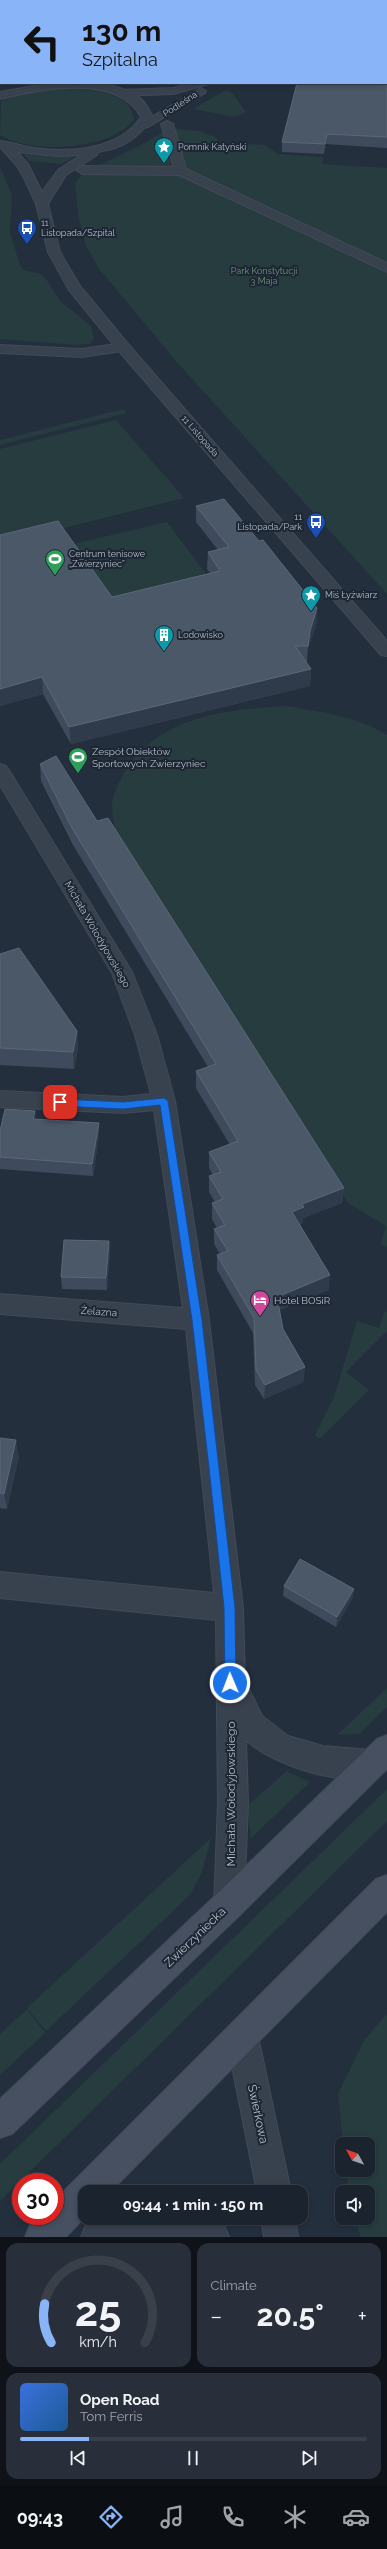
<!DOCTYPE html>
<html lang="en">
<head>
<meta charset="utf-8">
<style>
  body { margin:0; font-family:Raleway,sans-serif; background:#282f3a; color:#f1f3f6; height:100vh; display:flex; flex-direction:column; font-size:15px; white-space:nowrap }
  * { box-sizing:border-box; margin:0 }
  p { font-size:13px; color:#a0a4aa }
  .icon { flex:none; width:22px; height:22px; fill:none; stroke:currentColor; stroke-width:2; stroke-linecap:round; stroke-linejoin:round }
  .map { position:relative; height:2237px; overflow:hidden }
  .drawer { display:flex; flex-direction:column; gap:6px; padding:6px; background:#0f1319; flex:1 }
  .drawer>* { flex:none }
  .guide { position:absolute; left:0px; top:0px; width:387px; height:84px; box-shadow:0 2px 6px #0003,0 0 0 1px #39404a; background:#8ab4f8; color:#111; overflow:hidden }
  .needle { width:26px; rotate:310deg }
  .fabs { position:absolute; left:335px; top:2137px; display:grid; gap:8px }
  .fabs a { display:grid; place-items:center; width:40px; height:40px; border-radius:8px; background:#1b232e; box-shadow:0 2px 6px #0003,0 0 0 1px #39404a; font-size:20px }
  .speed { position:absolute; left:12px; top:2173px; display:flex; gap:8px; font-size:20px; font-weight:700; text-align:center }
  .speed>* { display:grid; place-content:center; width:52px; height:52px; border-radius:50%; background:#1b232e; box-shadow:0 2px 6px #0003,0 0 0 1px #39404a; line-height:1 }
  .speed .limit { border:6px solid #d22; background:#fff; color:#111 }
  .pin { position:absolute; display:grid; place-items:center; width:34px; height:34px; color:#fff; margin:-17px; border-radius:8px; box-shadow:0 2px 6px #0006 }
  .me { position:absolute; width:44px; margin:-22px; rotate:359deg; stroke-linejoin:round; filter:drop-shadow(0 0 3px #0008) }
  .turn { display:flex; align-items:center; gap:14px; height:84px; padding:0 16px; font-size:18px }
  .turn .icon { width:52px; height:52px; stroke-width:2.5 }
  .turn b { display:block; font-size:28px; line-height:34px }
  .big { font-size:30px; font-weight:700; line-height:1.1 }
  .drawer .card { flex:1; display:flex; flex-direction:column; justify-content:center; gap:6px; min-width:0; padding:0 14px; border-radius:12px; background:#282f3a }
  .drawer .dial { align-items:center; gap:0 }
  .dial svg { height:104px; overflow:visible; fill:none; stroke:#39404a; stroke-width:7; stroke-linecap:round; text-anchor:middle }
  .dial text { fill:#f1f3f6; stroke:none }
  .song { display:flex; align-items:center; gap:12px }
  .cover { width:48px; height:48px; border-radius:6px; background:linear-gradient(135deg,hsl(220 70% 55%),hsl(210 70% 35%)) }
  .played { height:4px; border-radius:2px; background:linear-gradient(90deg,#8ab4f8 20%,#39404a 20%) }
  .keys { display:flex; justify-content:space-around; direction:ltr }
  .heat { display:flex; justify-content:space-between; align-items:center; font-size:22px; direction:ltr }
  .drawer .tiles { flex:1; display:grid; gap:6px; grid-template-columns:1fr 1fr }
  .card:last-child { grid-column:span 2 }
  .trip { position:absolute; left:78px; top:2185px; width:230px; height:40px; border-radius:12px; background:#1b232e; box-shadow:0 2px 6px #0003,0 0 0 1px #39404a; font-weight:700; line-height:40px; text-align:center }
  .tab-bar { display:flex; height:64px; justify-content:space-around; align-items:center; background:#0b0e12; color:#a0a4aa }
  .tab-bar .icon { width:28px; height:28px }
  .tab-bar .selected { color:#8ab4f8 }
  .tab-bar b { font-size:18px; color:#f1f3f6 }
  .map>svg:first-child { display:block }
  .green { fill:#263c3f }
  .lines { fill:none; stroke-linecap:round; stroke-linejoin:round }
  .pedestrian-casing { stroke:#414a57; stroke-width:2 }
  .minor-casing { stroke:#414a57; stroke-width:2 }
  .tertiary-casing { stroke:#414a57; stroke-width:2 }
  .secondary-casing { stroke:#414a57; stroke-width:2 }
  .pedestrian { fill:#38414e; fill-rule:evenodd }
  .minor { fill:#38414e; fill-rule:evenodd }
  .tertiary { fill:#38414e; fill-rule:evenodd }
  .secondary { fill:#465061; fill-rule:evenodd }
  .wall { fill:#3f4b5c }
  .shaded-wall { fill:#2f3b4b }
  .building { fill:#4b5868; stroke:#5c6777 }
  .route { fill:#1a73e8; stroke:#114b97 }
  .labels { text-anchor:middle; stroke-width:4; stroke-linejoin:round; paint-order:stroke }
  .far-street-label { font-size:9px; fill:#b4bcc9; stroke:#1d2633 }
  .far-poi-label { font-size:9px; fill:#b4bcc9; stroke:#1d2633; text-anchor:start }
  .far-park-label { font-size:9px; fill:#6b9a76; stroke:#1d2633 }
  .poi-label { font-size:10px; fill:#b4bcc9; stroke:#1d2633; text-anchor:start }
  .street-label { font-size:10px; fill:#b4bcc9; stroke:#1d2633 }
  .near-street-label { font-size:12px; fill:#b4bcc9; stroke:#1d2633 }
</style>
</head>
<body>
<div class="map">
<svg width="387" height="2237" viewBox="0 0 387 2237">
  <rect width="100%" height="100%" fill="#242f3e"/>
  <path class="green" d="M 66,88 C 88,90 132,90 134,120 C 110,150 32,155 0,135 L 1,101 C 23,93 43,89 66,88 Z
    M 226,90 L 232,93 L 246,112 L 234,117 L 193,109 Z
    M 168,128 L 199,131 L 217,138 L 218,143 L 265,145 L 278,154 L 323,157 L 322,164 L 387,168 L 387,594 L 175,360 L 100,270 L 86,246 L 78,215 L 75,183 L 85,172 L 145,143 Z
    M 23,154 L 76,156 L 62,164 L 29,161 Z
    M 0,167 L 12,195 L 10,233 L 20,265 L 24,270 L 41,274 L 46,279 L 60,301 L 91,326 L 94,338 L 90,344 L 76,345 L 0,339 Z
    M 123,409 L 127,413 L 0,445 L 0,440 Z
    M 116,420 L 184,498 L 0,544 L 0,449 Z
    M 167,522 L 214,584 L 113,609 L 69,545 Z
    M 286,706 C 321,712 356,716 387,735 L 387,1247 L 381,1244 L 386,1226 L 348,1203 L 115,832 C 114,823 112,813 112,805 C 113,793 119,783 124,773 C 156,717 228,709 286,706 Z
    M 385,1311 L 387,1312 L 387,1331 L 346,1372 L 369,1390 L 319,1439 L 315,1435 L 334,1397 L 357,1321 L 379,1328 Z
    M 387,1688 L 387,1707 L 359,1734 L 337,1735 Z
    M 287,1771 L 310,1782 L 251,1838 L 247,1806 Z
    M 387,1789 L 387,1821 L 0,2201 L 0,2164 Z
    M 211,1838 L 202,1872 L 190,1895 L 46,2031 L 27,2008 Z
    M 27,2009 L 45,2033 L 0,2075 L 0,2034 Z
    M 387,2014 L 387,2237 L 361,2237 L 354,2218 L 368,2218 L 368,2192 L 349,2192 L 346,2170 L 368,2170 L 368,2144 L 343,2144 L 338,2094 L 365,2039 Z"/>
  <g class="lines">
    <g class="pedestrian-casing">
      <path id="pedestrian" d="M 0,30 L 1,30 L 1,37 L 0,37 Z
        M 0,72 L 1,72 L 1,79 L 0,79 Z
        M 167,121 L 173,124 L 186,169 L 387,263 L 387,272 L 179,175 L 82,174 L 76,170 L 82,166 L 174,167 L 161,124 Z"/>
    </g>
    <g class="minor-casing">
      <path id="minor" d="M 386,33 L 387,33 L 387,39 L 386,39 Z
        M 193,83 L 212,83 L 173,94 L 120,96 L 115,93 L 120,90 L 173,88 Z
        M 201,88 L 206,91 L 205,93 L 148,127 L 144,128 L 138,125 Z
        M 123,343 L 128,344 L 130,347 L 128,350 L 82,357 L 0,353 L 0,345 L 82,349 Z
        M 0,764 L 6,766 L 9,770 L 132,972 L 157,1035 L 175,1101 L 209,1320 L 243,1608 L 245,1681 L 262,1716 L 288,1736 L 323,1746 L 371,1750 L 381,1754 L 385,1764 L 381,1774 C 345,1789 274,1766 246,1740 L 248,1803 L 244,1904 L 240,1915 L 229,1919 L 218,1915 L 214,1904 L 218,1803 L 216,1620 L 0,1598 L 0,1572 L 214,1593 L 186,1329 L 0,1314 L 0,1294 L 183,1308 L 154,1110 L 123,1113 L 0,1107 L 0,1091 L 123,1097 L 151,1094 L 135,1035 L 112,973 L 0,785 Z
        M 242,2020 L 253,2025 L 258,2036 L 291,2192 L 257,2192 L 226,2036 L 231,2025 Z
        M 102,2218 L 218,2218 L 224,2225 L 229,2237 L 81,2237 L 86,2225 Z
        M 261,2218 L 295,2218 L 298,2237 L 264,2237 Z"/>
    </g>
    <g class="tertiary-casing">
      <path id="tertiary" d="M 81,0 L 91,0 L 91,1 L 81,1 Z
        M 50,83 C 79,83 120,79 143,101 C 147,105 150,112 153,117 C 138,138 124,148 98,152 L 97,155 L 66,175 L 48,204 L 60,252 L 80,286 L 128,344 L 387,641 L 387,656 L 381,655 L 118,350 L 69,290 L 48,252 L 36,204 L 25,180 L 17,166 L 0,147 L 0,141 C 11,142 22,146 33,148 C 70,153 119,150 141,117 C 117,73 40,89 0,99 L 0,92 ZM 17,152 L 58,156 L 81,155 L 58,170 L 42,192 L 28,164 Z"/>
    </g>
    <g class="secondary-casing">
      <path id="secondary" d="M 387,1735 L 387,1769 L 240,1915 L 12,2134 L 0,2138 L 0,2099 L 218,1893 L 377,1739 Z
        M 387,1875 L 387,1912 L 110,2192 L 85,2192 L 85,2217 L 66,2237 L 25,2237 L 30,2225 L 39,2216 L 55,2216 L 55,2200 L 376,1879 Z"/>
    </g>
    <use href="#pedestrian" class="pedestrian"/>
    <use href="#minor" class="minor"/>
    <use href="#tertiary" class="tertiary"/>
    <use href="#secondary" class="secondary"/>
  </g>
  <path class="wall" d="M 387,38 L 387,148 L 326,144 L 324,154 L 282,152 L 282,142 L 386,83 Z
    M 196,506 L 259,541 L 317,608 L 316,625 L 308,648 L 307,662 L 306,662 L 311,669 L 310,686 L 71,744 L 43,694 L 0,706 L 0,535 L 112,597 L 210,573 L 207,569 L 208,552 L 218,550 L 196,522 Z
    M 40,764 L 97,821 L 344,1188 L 342,1203 L 303,1218 L 303,1223 L 300,1224 L 329,1290 L 279,1310 L 283,1329 L 305,1367 L 303,1382 L 264,1399 L 255,1385 L 253,1333 L 217,1270 L 217,1255 L 220,1254 L 214,1244 L 214,1229 L 217,1228 L 212,1219 L 212,1203 L 215,1202 L 209,1192 L 209,1176 L 213,1175 L 209,1168 L 209,1152 L 230,1145 L 196,1088 L 196,1071 L 208,1067 L 73,845 L 41,781 Z
    M 0,954 L 77,1031 L 78,1048 L 74,1069 L 0,1065 Z
    M 35,1111 L 35,1119 L 99,1135 L 93,1176 L 0,1169 L 0,1131 Z
    M 109,1241 L 110,1252 L 107,1290 L 62,1289 L 61,1277 Z
    M 0,1438 L 19,1456 L 7,1509 L 0,1508 Z
    M 284,1586 L 354,1589 L 352,1599 L 336,1627 L 283,1596 Z"/>
  <path class="shaded-wall" d="M 327,134 L 326,144 L 324,154 L 325,144 Z
    M 317,608 L 316,625 L 308,648 L 307,662 L 310,631 Z
    M 311,669 L 310,686 L 71,744 L 69,727 Z
    M 42,677 L 43,694 L 0,706 L 0,689 Z
    M 77,1031 L 78,1048 L 74,1069 L 73,1052 Z
    M 35,1111 L 36,1123 L 33,1119 Z
    M 99,1123 L 99,1135 L 93,1176 L 92,1164 Z
    M 344,1188 L 342,1203 L 303,1218 L 303,1223 L 291,1228 L 292,1212 L 302,1204 Z
    M 109,1241 L 110,1252 L 107,1290 L 106,1278 Z
    M 330,1275 L 329,1290 L 276,1312 L 277,1297 Z
    M 305,1367 L 303,1382 L 264,1399 L 265,1385 Z
    M 16,1440 L 19,1456 L 7,1509 L 4,1494 Z
    M 354,1589 L 352,1599 L 336,1627 L 337,1617 Z"/>
  <path class="building" d="M 105,0 L 274,0 L 273,1 L 109,1 Z
    M 334,0 L 359,0 L 359,1 L 334,1 Z
    M 386,38 L 387,38 L 387,61 L 386,62 Z
    M 386,65 L 387,69 L 387,137 L 327,134 L 325,144 L 282,142 L 297,83 L 386,83 Z
    M 224,499 L 259,541 L 263,540 L 317,608 L 310,631 L 308,646 L 295,646 L 311,669 L 69,727 L 42,677 L 0,689 L 0,535 L 58,521 L 112,597 L 220,571 L 208,552 L 229,547 L 196,506 Z
    M 56,756 L 97,821 L 108,818 L 344,1188 L 302,1204 L 304,1207 L 292,1212 L 330,1275 L 277,1297 L 283,1329 L 305,1367 L 265,1385 L 256,1370 L 254,1318 L 217,1255 L 228,1251 L 214,1229 L 225,1225 L 212,1203 L 223,1199 L 209,1176 L 221,1172 L 209,1152 L 238,1141 L 196,1071 L 216,1064 L 72,828 L 40,764 Z
    M 19,948 L 77,1031 L 73,1052 L 0,1048 L 0,954 Z
    M 5,1109 L 35,1111 L 33,1119 L 99,1123 L 92,1164 L 0,1157 L 0,1131 Z
    M 64,1240 L 109,1241 L 106,1278 L 61,1277 Z
    M 0,1438 L 16,1440 L 4,1494 L 0,1493 Z
    M 300,1559 L 354,1589 L 337,1617 L 284,1586 Z"/>
  <path class="route" d="M 164,1098 L 168,1101 L 202,1320 L 219,1468 L 235,1608 L 236,1683 L 230,1689 L 225,1683 L 224,1608 L 209,1468 L 192,1320 L 160,1105 L 123,1109 L 60,1106 L 56,1102 L 60,1099 L 123,1102 Z"/>
  <defs>
    <g id="sight-pin" transform="scale(1)"><path d="M0 17L-7.5 6A9.5 9.5 0 1 1 7.5 6Z" fill="#0f9aa8" stroke="#1d2633"/><path d="M0-6L1.8-2.2L6-1.7L2.9 1.2L3.7 5.4L0 3.3L-3.7 5.4L-2.9 1.2L-6-1.7L-1.8-2.2Z" fill="#fff"/></g>
    <g id="bus-pin" transform="scale(1)"><path d="M0 17L-7.5 6A9.5 9.5 0 1 1 7.5 6Z" fill="#1a4fb4" stroke="#1d2633"/><path d="M-5-6H5V4H4V6H2V4H-2V6H-4V4H-5ZM-3.5-4V0h7V-4ZM-3.5 1.2v1.5H-2V1.2ZM2 1.2v1.5H3.5V1.2Z" fill="#fff"/></g>
    <g id="stadium-pin" transform="scale(1)"><path d="M0 17L-7.5 6A9.5 9.5 0 1 1 7.5 6Z" fill="#2e9e5b" stroke="#1d2633"/><path d="M0-5a6.5 5 0 1 0 0 10a6.5 5 0 1 0 0-10ZM-3.5-1.8h7v3.6h-7Z" fill="#fff"/></g>
    <g id="building-pin" transform="scale(1)"><path d="M0 17L-7.5 6A9.5 9.5 0 1 1 7.5 6Z" fill="#0f9aa8" stroke="#1d2633"/><path d="M-4-6H4V6H1V3H-1V6H-4ZM-2.5-4.3h1.7v1.8h-1.7ZM.8-4.3h1.7v1.8H.8ZM-2.5-1h1.7V.8h-1.7ZM.8-1h1.7V.8H.8Z" fill="#fff"/></g>
    <g id="hotel-pin" transform="scale(1)"><path d="M0 17L-7.5 6A9.5 9.5 0 1 1 7.5 6Z" fill="#d1479c" stroke="#1d2633"/><path d="M-6-4.5h1.5V1H6V5H4.5V3h-9V5H-6ZM-4 0a1.8 1.8 0 1 1 3.6 0ZM.5 0V-2.5h3Q6-2.5 6 0Z" fill="#fff"/></g>
  </defs>
  <g fill-rule="evenodd">
    <use href="#sight-pin" x="164" y="147"/>
    <use href="#bus-pin" x="27" y="228"/>
    <use href="#bus-pin" x="316" y="522"/>
    <use href="#stadium-pin" x="55" y="559"/>
    <use href="#sight-pin" x="311" y="595"/>
    <use href="#building-pin" x="164" y="635"/>
    <use href="#stadium-pin" x="78" y="757"/>
    <use href="#hotel-pin" x="260" y="1300"/>
  </g>
  <g class="labels">
    <g class="far-street-label">
      <text transform="translate(180 104) rotate(-33)" y="3">Podleśna</text>
      <text transform="translate(200 436) rotate(49)" y="3">11 Listopada</text>
    </g>
    <g class="far-poi-label">
      <text x="178" y="150">Pomnik Katyński</text>
      <text x="41" y="226">11<tspan x="41" dy="10">Listopada/Szpital</tspan></text>
      <text x="302" y="520" text-anchor="end">11<tspan x="302" dy="10">Listopada/Park</tspan></text>
      <text x="69" y="557">Centrum tenisowe<tspan x="69" dy="10">„Zwierzyniec”</tspan></text>
      <text x="325" y="598">Miś Łyżwiarz</text>
      <text x="178" y="638">Lodowisko</text>
    </g>
    <g class="far-park-label">
      <text x="264" y="274">Park Konstytucji<tspan x="264" dy="10">3 Maja</tspan></text>
    </g>
    <g class="poi-label">
      <text x="92" y="755">Zespół Obiektów<tspan x="92" dy="12">Sportowych Zwierzyniec</tspan></text>
      <text x="274" y="1304">Hotel BOSiR</text>
    </g>
    <g class="street-label">
      <text transform="translate(98 934) rotate(60)" y="4">Michała Wołodyjowskiego</text>
      <text transform="translate(99 1311) rotate(4)" y="4">Żelazna</text>
    </g>
    <g class="near-street-label">
      <text transform="translate(231 1794) rotate(-90)" y="4">Michała Wołodyjowskiego</text>
      <text transform="translate(195 1937) rotate(-44)" y="4">Zwierzyniecka</text>
      <text transform="translate(258 2114) rotate(78)" y="4">Świerkowa</text>
    </g>
  </g>
</svg>
<div class="fabs">
<a><svg class="needle" viewBox="-14 -14 28 28"><path d="M0-13l5 13h-10z" fill="#e53935"/><path d="M0 13l5-13h-10z" fill="#a0a4aa"/></svg></a>
<a><svg class="icon" aria-label="sound" viewBox="0 0 24 24"><path d="M4 9h4l5-4v14l-5-4H4zM17 9q2 3 0 6"/></svg></a>
</div>
<div class="speed"><div class="limit">30</div></div>
<div class="pin" style="left:60px;top:1102px;background:#d93025"><svg class="icon" aria-label="arrive" viewBox="0 0 24 24"><path d="M6 21V4h12l-3 4 3 4H6"/></svg></div>
<svg class="me" style="left:230px;top:1683px" viewBox="-20 -20 40 40"><circle r="17" fill="#1a73e8" stroke="#fff" stroke-width="3"/><path d="M0-11L8 9 0 5-8 9z" fill="#fff"/></svg>
<div class="trip">09:44 · 1 min · 150 m</div>
<div class="guide">
<div class="turn"><svg class="icon" aria-label="left" viewBox="0 0 24 24"><path d="M17 20v-9H6M10 6l-5 5 5 5"/></svg><div><b>130 m</b>Szpitalna</div></div>
</div>
</div>
<section class="drawer">
<div class="tiles">
<div class="card dial"><svg viewBox="0 0 100 80">
<path d="M14 69A42 42 0 1 1 86 69"/>
<path d="M14 69A42 42 0 0 1 9 39" stroke="#8ab4f8"/>
<text x="50" y="56" font-size="32" font-weight="700">25</text>
<text x="50" y="72" font-size="11">km/h</text>
</svg></div>
<div class="card"><p>Climate</p>
<div class="heat"><a>−</a><b class="big">20.5°</b><a>+</a></div>
</div>
<div class="card">
<div class="song"><i class="cover"></i><div><b>Open Road</b><p>Tom Ferris</p></div></div>
<div class="played"></div>
<div class="keys"><svg class="icon" aria-label="previous" viewBox="0 0 24 24"><path d="M18 5L8 12l10 7zM5 5v14"/></svg><svg class="icon" aria-label="pause" viewBox="0 0 24 24"><path d="M8 5v14M16 5v14"/></svg><svg class="icon" aria-label="next" viewBox="0 0 24 24"><path d="M6 5l10 7-10 7zM19 5v14"/></svg></div>
</div>
</div>
</section>
<nav class="tab-bar">
<b>09:43</b>
<svg class="icon selected" aria-label="directions" viewBox="0 0 24 24"><path d="M12 3l9 9-9 9-9-9zM9 14v-3h6M13 9l2 2-2 2"/></svg>
<svg class="icon" aria-label="music" viewBox="0 0 24 24"><path d="M9 18V5l10-2v13"/><circle cx="6" cy="18" r="3"/><circle cx="16" cy="16" r="3"/></svg>
<svg class="icon" aria-label="phone" viewBox="0 0 24 24"><path d="M5 4h4l2 5-3 2q2 4 5 5l2-3 5 2v4C11 20 4 13 5 4z"/></svg>
<svg class="icon" aria-label="climate" viewBox="0 0 24 24"><path d="M12 3v18M4 7l16 10M4 17L20 7"/></svg>
<svg class="icon" aria-label="car" viewBox="0 0 24 24"><path d="M5 17H2v-5l4-1 3-4h7l3 4 3 1v5h-3M9 17h6M6 11h13"/><circle cx="7" cy="17" r="2"/><circle cx="17" cy="17" r="2"/></svg>
</nav>
</body>
</html>
